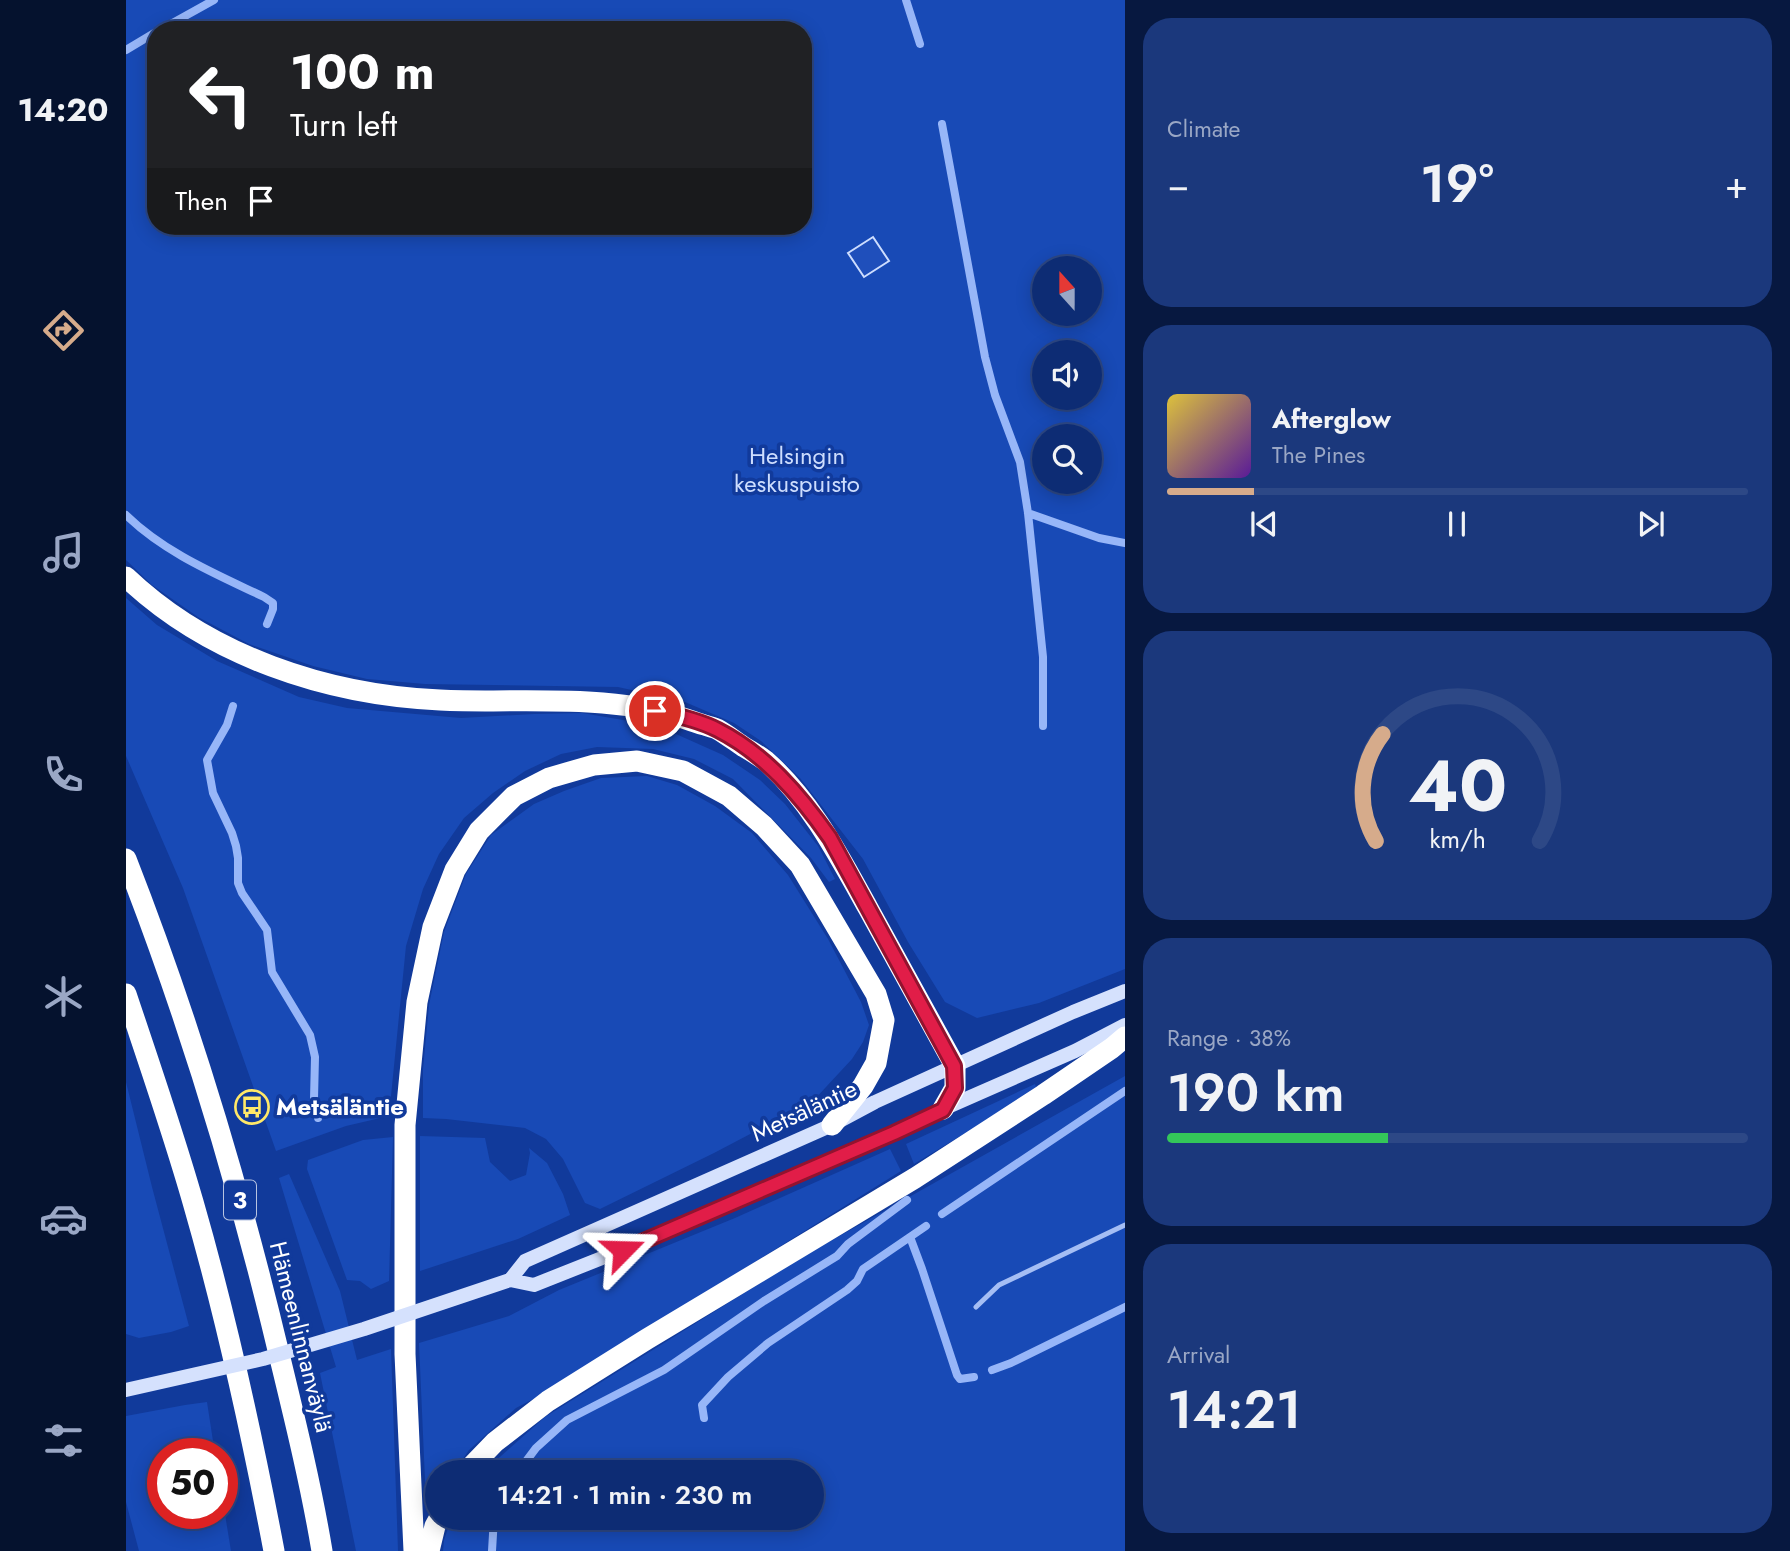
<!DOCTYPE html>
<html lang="en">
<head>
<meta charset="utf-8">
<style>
  body { margin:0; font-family:Jost,sans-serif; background:#1b387c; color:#f1f3f6; height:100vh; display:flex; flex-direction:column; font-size:26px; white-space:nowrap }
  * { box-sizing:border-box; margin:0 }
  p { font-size:23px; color:#9aa7c5 }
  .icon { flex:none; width:38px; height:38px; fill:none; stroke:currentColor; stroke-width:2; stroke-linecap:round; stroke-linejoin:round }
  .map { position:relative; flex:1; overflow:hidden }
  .sheet { display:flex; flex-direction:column; gap:18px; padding:18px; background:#071840; width:665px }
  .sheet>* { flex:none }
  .hud { position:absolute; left:21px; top:21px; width:665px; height:214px; border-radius:28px; box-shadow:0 4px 18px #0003,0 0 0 2px #2d4886; background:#202124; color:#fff; overflow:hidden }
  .needle { width:46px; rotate:339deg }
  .controls { position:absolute; left:906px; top:256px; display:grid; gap:14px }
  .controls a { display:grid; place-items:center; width:70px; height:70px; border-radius:50%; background:#0d2c74; box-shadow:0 4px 18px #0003,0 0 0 2px #2d4886; font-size:35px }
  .speed { position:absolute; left:21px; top:1438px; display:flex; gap:14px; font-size:35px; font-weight:700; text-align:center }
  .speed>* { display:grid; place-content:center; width:91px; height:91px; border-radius:50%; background:#0d2c74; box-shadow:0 4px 18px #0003,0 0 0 2px #2d4886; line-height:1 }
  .speed .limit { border:10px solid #d22; background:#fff; color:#111 }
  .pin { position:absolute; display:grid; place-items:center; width:60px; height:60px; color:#fff; margin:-30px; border:4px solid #fff; border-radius:50%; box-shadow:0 2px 7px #0007 }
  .me { position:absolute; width:77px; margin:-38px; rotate:68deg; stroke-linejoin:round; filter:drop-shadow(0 0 5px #0008) }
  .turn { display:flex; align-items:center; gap:24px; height:147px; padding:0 28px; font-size:32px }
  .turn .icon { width:91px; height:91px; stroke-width:2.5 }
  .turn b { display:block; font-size:49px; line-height:60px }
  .then { display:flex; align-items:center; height:66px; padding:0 28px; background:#0003; gap:14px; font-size:26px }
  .big { font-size:52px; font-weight:600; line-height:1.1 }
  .sheet .card { flex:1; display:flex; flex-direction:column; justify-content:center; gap:10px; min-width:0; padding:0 24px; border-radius:28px; background:#1b387c }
  .sheet .dial { align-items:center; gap:0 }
  .dial svg { height:182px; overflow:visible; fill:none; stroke:#2d4886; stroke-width:7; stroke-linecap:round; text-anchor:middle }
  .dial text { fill:#f1f3f6; stroke:none }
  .song { display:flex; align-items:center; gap:21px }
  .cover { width:84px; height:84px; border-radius:10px; background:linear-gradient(135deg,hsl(50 70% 55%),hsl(270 70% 35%)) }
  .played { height:7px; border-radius:4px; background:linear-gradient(90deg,#d6ab8b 15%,#2d4886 15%) }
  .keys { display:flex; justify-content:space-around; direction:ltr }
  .heat { display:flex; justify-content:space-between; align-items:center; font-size:38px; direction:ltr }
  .charge { height:10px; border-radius:5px; background:linear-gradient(90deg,#34c759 38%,#2d4886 0) }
  .trip { position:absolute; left:299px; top:1460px; width:399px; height:70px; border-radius:35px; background:#0d2c74; box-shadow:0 4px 18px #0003,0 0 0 2px #2d4886; font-weight:600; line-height:70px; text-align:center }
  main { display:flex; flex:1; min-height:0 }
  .tab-bar { display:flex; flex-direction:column; width:126px; justify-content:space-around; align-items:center; background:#05122e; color:#9aa7c5 }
  .tab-bar .icon { width:49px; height:49px }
  .tab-bar .selected { color:#d6ab8b }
  .tab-bar b { font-size:32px; color:#f1f3f6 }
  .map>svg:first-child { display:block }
  .green { fill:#184ab6; fill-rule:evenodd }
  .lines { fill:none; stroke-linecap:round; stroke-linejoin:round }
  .stream { stroke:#97b6f8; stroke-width:8 }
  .building { fill:#1f4fbb; stroke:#cdddfe; stroke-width:2 }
  .lane { stroke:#a5bef4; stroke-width:5 }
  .secondary { stroke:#d5e1fd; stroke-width:14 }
  .highway { stroke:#fff; stroke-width:21 }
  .secondary-bridge { stroke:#d5e1fd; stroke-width:14 }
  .route-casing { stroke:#92132f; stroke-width:18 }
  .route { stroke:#e11d48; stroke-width:12 }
  .labels { text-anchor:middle; stroke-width:7; stroke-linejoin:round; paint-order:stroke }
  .shield { fill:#113a9b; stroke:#b8c4e1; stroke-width:2 }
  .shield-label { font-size:23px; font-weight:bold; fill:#fff }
  .park-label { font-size:24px; fill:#cdddfe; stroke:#113a9b }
  .poi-label { font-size:24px; font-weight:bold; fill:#fff; stroke:#113a9b; text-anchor:start }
  .street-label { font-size:24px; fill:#fff; stroke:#113a9b }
</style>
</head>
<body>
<main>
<nav class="tab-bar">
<b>14:20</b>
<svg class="icon selected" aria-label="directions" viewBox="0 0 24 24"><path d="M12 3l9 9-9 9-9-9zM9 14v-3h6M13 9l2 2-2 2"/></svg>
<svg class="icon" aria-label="music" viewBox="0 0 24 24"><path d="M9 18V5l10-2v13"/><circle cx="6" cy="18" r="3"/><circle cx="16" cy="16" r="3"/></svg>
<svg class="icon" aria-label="phone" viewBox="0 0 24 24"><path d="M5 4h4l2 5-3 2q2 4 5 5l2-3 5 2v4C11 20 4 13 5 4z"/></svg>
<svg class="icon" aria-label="climate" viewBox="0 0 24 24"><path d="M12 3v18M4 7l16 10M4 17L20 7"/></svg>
<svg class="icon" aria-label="car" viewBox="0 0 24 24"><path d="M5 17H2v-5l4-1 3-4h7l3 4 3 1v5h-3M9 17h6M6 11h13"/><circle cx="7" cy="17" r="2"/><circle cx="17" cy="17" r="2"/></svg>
<svg class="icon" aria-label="filters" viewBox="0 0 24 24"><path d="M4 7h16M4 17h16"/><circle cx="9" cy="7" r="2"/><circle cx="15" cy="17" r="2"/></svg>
</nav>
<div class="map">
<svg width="999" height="1551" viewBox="0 0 999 1551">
  <rect width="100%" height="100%" fill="#113a9b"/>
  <path class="green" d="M 0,0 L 999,0 L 999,969 L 913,1003 L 851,1018 L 819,1002 L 782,942 L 737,859 L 674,778 L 635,741 L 608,723 L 559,702 L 492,687 L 299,684 L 241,679 L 187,666 L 123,644 L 72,617 L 26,585 L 0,560 ZM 30,30 L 677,30 L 677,226 L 30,226 ZM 919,268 L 964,268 L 964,313 L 919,313 ZM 919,352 L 964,352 L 964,397 L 919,397 ZM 919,436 L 964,436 L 964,481 L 919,481 Z
    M 0,598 L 31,625 L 91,661 L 173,697 L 221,708 L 335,718 L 408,714 L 456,713 L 532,726 L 597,755 L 634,780 L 659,804 L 692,846 L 709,879 L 703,882 L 685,858 L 607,779 L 568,759 L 527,749 L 471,747 L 435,754 L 399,771 L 367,793 L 338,818 L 313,854 L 297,889 L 280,946 L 263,1116 L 220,1126 L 150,1151 L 57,888 L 0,756 Z
    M 521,776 L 551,785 L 589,806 L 626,833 L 662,875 L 702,939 L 735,1002 L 743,1025 L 737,1042 L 726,1059 L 687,1101 L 588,1153 L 474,1209 L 459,1203 L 437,1159 L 420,1139 L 399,1128 L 320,1119 L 297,1118 L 297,1069 L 303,1005 L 318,932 L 340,874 L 365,835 L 408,804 L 438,791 L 475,778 Z
    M 999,1076 L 999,1551 L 317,1551 L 318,1540 L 326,1517 L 686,1517 L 686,1472 L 357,1472 L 419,1417 L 676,1257 Z
    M 0,1082 L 26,1187 L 63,1326 L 45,1332 L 13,1338 L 0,1334 Z
    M 909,1084 L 910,1087 L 851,1126 L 788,1164 L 780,1144 Z
    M 294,1136 L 359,1138 L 364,1162 L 384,1181 L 400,1175 L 404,1153 L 403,1148 L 421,1163 L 437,1194 L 444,1215 L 392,1239 L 294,1271 Z
    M 267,1137 L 263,1281 L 245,1289 L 234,1281 L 221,1280 L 181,1169 L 182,1160 L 237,1140 Z
    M 764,1149 L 775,1171 L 415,1395 L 390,1408 L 343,1450 L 328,1472 L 312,1472 L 311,1496 L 306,1505 L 300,1503 L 293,1343 L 383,1316 L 433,1290 L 609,1218 Z
    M 163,1174 L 214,1291 L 231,1360 L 265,1349 L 272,1551 L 230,1551 L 194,1373 L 210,1367 L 153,1178 Z
    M 81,1402 L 89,1454 L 37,1454 L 37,1514 L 96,1514 L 96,1496 L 105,1551 L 13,1551 L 0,1502 L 0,1416 L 59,1405 Z"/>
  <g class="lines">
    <path class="stream" d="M 780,0 L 794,44
      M 34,30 L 88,0
      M 0,50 L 30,32
      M 816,124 L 859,357 L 869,395 L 894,462 L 902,513 L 917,657 L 917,726
      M 902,513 L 973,538 L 999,543
      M 0,515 C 39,553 90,574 138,597 L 147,603 L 147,609 L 141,624
      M 107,706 L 101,725 L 81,760 L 87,793 L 106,833 L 110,846 L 112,858 L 112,883 L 116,893 L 141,930 L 146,972 L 184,1035 L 189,1057 L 188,1099 L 192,1118
      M 816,1214 L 999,1091
      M 784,1237 L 796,1269 L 831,1375 L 834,1379 L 848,1377
      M 866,1370 L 885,1363 L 999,1307
      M 578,1418 L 576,1405 L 602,1377 L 642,1343 L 721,1290 L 731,1281 L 737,1269 L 800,1226
      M 392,1472 L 410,1448 L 441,1420 L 538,1370 L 638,1301 L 711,1256 L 722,1244 L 781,1200
      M 366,1551 L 368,1517"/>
  </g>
  <path class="building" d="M 747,237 L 763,261 L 738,277 L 722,253 Z"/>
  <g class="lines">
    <path class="lane" d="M 850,1307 L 873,1285 L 999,1225"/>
    <path class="secondary" d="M 999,991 L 947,1012 L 749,1102 L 706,1125 L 399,1261 L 384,1280 L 408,1285 L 544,1231 L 768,1133 L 817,1109 L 949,1051 L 999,1025"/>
    <path class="highway" d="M 0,577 C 83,656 201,695 314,700 C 398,704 485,692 566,721 C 574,724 583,726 591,729 C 600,734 609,741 618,747 C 625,751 633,756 640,761 C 685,801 713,856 742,908 C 771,961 800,1013 829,1066 L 829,1088 L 817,1109
      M 0,859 C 63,1020 113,1186 153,1354 C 169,1420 185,1485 196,1551
      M 0,994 C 23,1063 47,1132 67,1202 C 100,1316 126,1435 148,1551
      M 340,1472 L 369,1442 L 422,1401 L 521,1339 L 789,1178 L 917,1095 L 986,1048 L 999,1037
      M 288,1551 L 279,1354 L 279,1125 L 291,1002 L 307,927 L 329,870 L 353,831 L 388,796 L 423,778 L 468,765 L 511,761 L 557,771 L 603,796 L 638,826 L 674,865 L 750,994 L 758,1020 L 750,1063 L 737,1086 L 706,1125
      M 303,1551 L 309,1526 L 314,1517"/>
    <path class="secondary-bridge" d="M 0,1390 L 137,1359 L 238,1329 L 384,1280"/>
  </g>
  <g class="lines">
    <g class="route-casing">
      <path id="route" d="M 497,1250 L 768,1133 L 817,1110 L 829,1088 L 828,1066 L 704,838 C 674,795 639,754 592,730 C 573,720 550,715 529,711"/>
    </g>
    <use href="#route" class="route"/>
  </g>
  <defs>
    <g id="bus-ring" transform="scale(1.75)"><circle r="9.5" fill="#113a9b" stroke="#ffe868" stroke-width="1.5"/><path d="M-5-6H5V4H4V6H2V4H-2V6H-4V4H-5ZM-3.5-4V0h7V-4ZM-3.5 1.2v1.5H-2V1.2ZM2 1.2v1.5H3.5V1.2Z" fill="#ffe868"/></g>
  </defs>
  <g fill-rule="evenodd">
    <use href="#bus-ring" x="126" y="1107"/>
  </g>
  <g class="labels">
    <rect class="shield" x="98" y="1180.5" width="32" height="39" rx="5"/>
    <g class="shield-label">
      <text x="114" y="1208">3</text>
    </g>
    <g class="park-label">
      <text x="671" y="464">Helsingin<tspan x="671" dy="28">keskuspuisto</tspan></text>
    </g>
    <g class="poi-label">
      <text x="150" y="1115">Metsäläntie</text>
    </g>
    <g class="street-label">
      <text transform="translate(678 1111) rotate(-25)" y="8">Metsäläntie</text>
      <text transform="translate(175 1337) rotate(76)" y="8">Hämeenlinnanväylä</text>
    </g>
  </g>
</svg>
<div class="controls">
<a><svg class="needle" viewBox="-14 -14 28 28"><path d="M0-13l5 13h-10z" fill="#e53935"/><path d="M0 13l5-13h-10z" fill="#9aa7c5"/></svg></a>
<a><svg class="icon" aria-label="sound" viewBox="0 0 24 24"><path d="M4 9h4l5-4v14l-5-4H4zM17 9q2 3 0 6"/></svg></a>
<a><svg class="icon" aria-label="search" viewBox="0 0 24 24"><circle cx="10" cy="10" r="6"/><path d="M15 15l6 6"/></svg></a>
</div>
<div class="speed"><div class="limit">50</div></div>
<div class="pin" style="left:529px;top:711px;background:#d93025"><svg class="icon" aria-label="arrive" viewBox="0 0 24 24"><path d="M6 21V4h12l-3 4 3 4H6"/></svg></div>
<svg class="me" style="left:497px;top:1250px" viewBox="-20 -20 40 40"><path d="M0-17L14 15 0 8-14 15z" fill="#e11d48" stroke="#fff" stroke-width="4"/></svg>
<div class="trip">14:21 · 1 min · 230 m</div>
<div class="hud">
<div class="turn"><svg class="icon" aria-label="left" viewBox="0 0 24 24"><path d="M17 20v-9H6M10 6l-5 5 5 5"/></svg><div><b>100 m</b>Turn left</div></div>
<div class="then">Then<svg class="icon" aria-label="arrive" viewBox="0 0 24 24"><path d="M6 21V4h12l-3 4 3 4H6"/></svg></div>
</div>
</div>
<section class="sheet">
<div class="card"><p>Climate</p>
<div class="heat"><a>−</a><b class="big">19°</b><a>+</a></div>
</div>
<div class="card">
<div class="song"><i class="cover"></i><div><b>Afterglow</b><p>The Pines</p></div></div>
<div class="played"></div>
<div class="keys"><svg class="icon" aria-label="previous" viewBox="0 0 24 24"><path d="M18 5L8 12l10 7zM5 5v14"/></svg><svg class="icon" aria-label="pause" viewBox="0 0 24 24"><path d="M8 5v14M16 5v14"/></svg><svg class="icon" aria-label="next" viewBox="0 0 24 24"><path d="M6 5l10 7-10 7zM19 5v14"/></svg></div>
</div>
<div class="card dial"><svg viewBox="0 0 100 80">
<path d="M14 69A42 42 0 1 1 86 69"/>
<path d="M14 69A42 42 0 0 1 17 22" stroke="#d6ab8b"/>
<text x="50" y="56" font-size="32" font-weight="700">40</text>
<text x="50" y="72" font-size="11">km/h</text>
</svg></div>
<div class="card"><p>Range · 38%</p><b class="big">190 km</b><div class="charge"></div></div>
<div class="card"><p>Arrival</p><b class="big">14:21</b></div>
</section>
</main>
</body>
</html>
